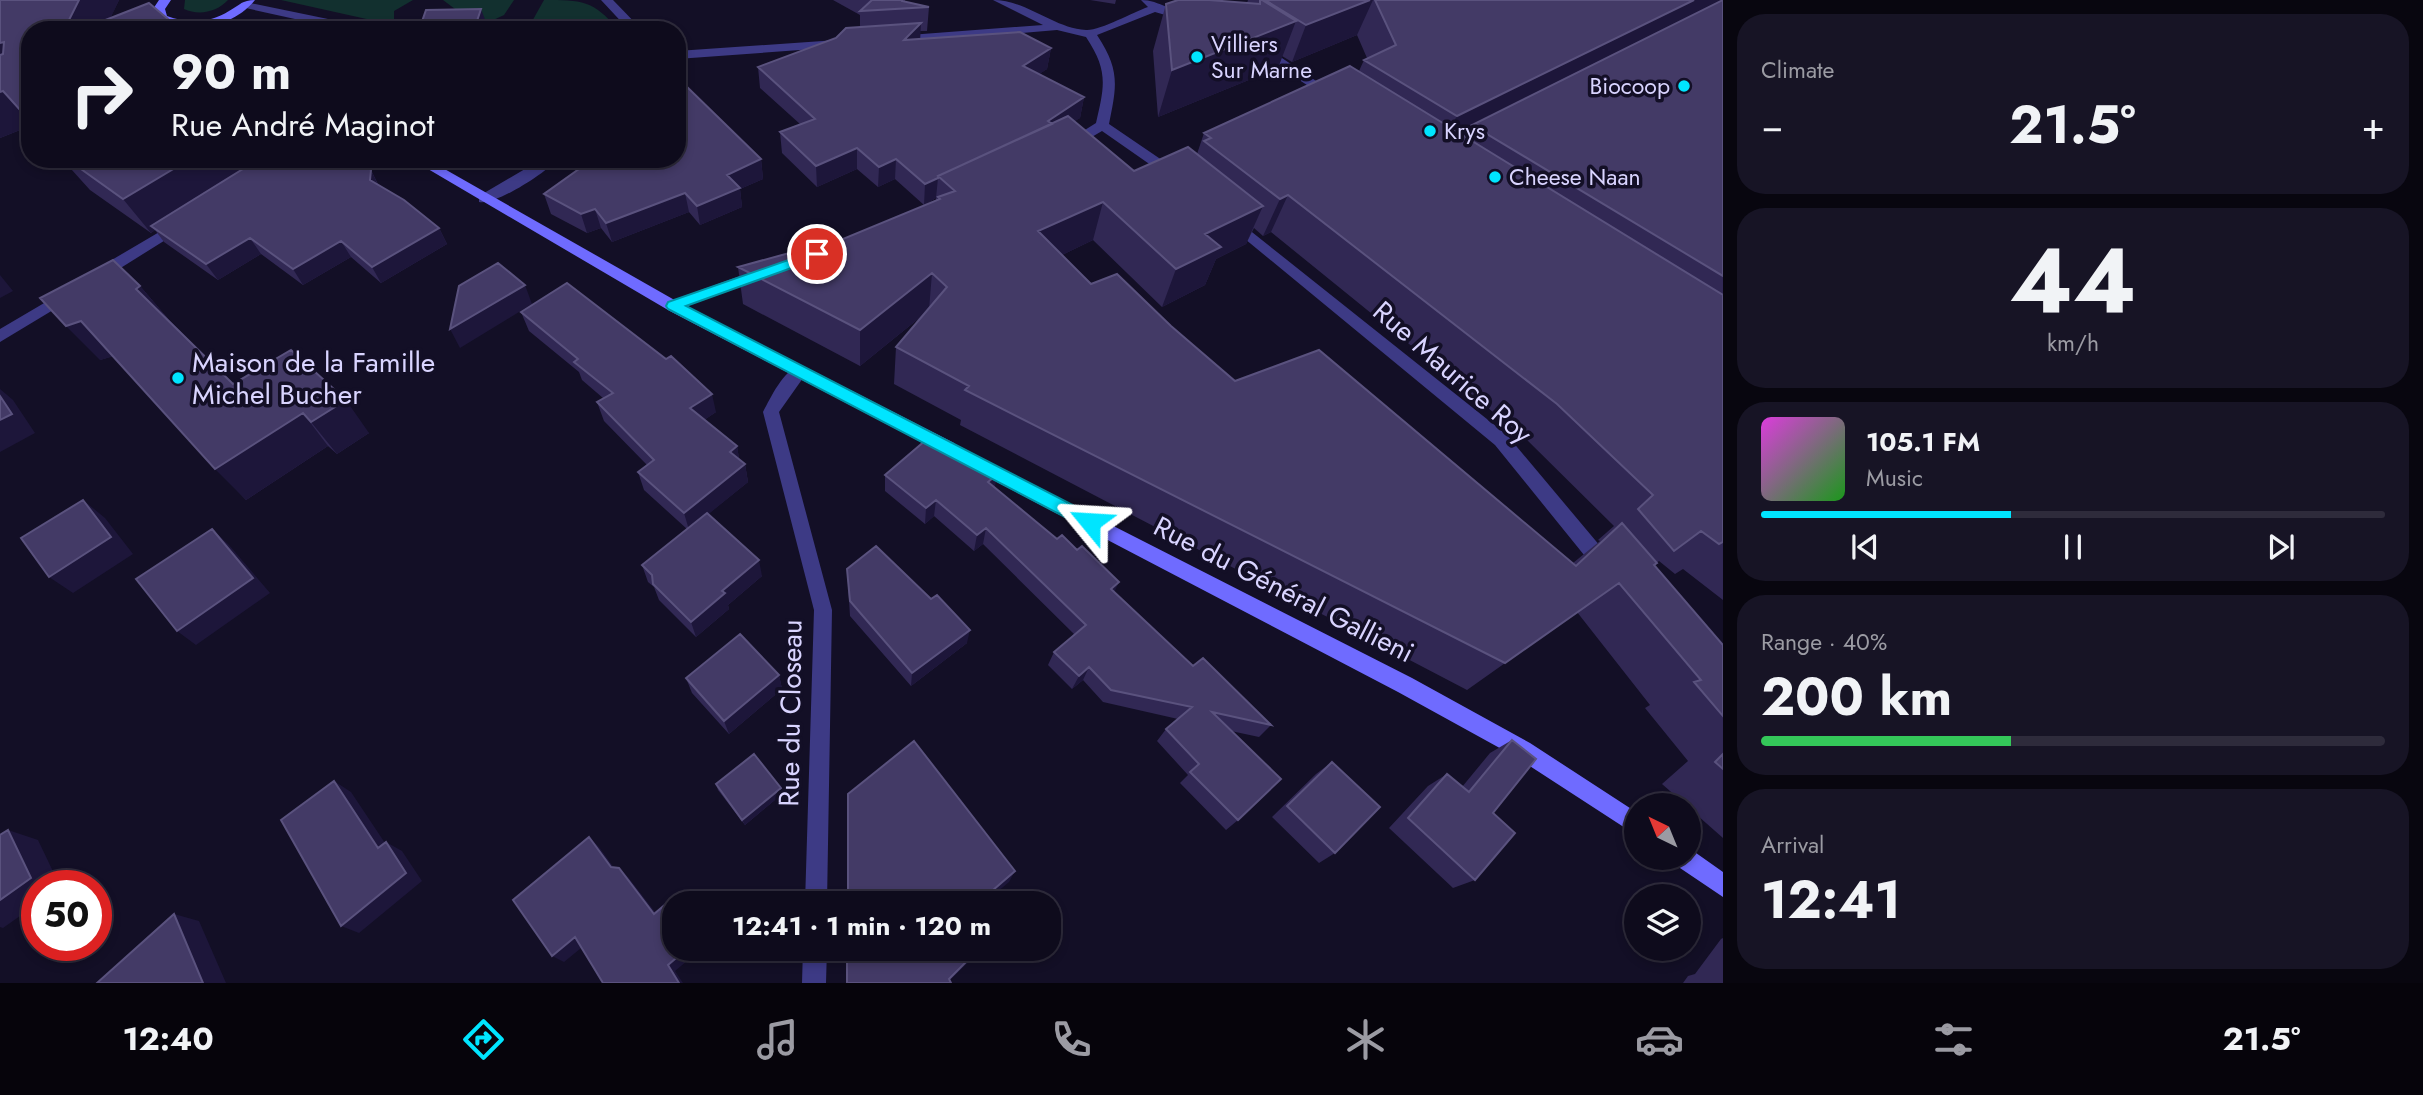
<!DOCTYPE html>
<html lang="en">
<head>
<meta charset="utf-8">
<style>
  body { margin:0; font-family:Jost,sans-serif; background:#171425; color:#f1f3f6; height:100vh; display:flex; flex-direction:column; font-size:26px; white-space:nowrap }
  * { box-sizing:border-box; margin:0 }
  p { font-size:23px; color:#9b9ba3 }
  .icon { flex:none; width:38px; height:38px; fill:none; stroke:currentColor; stroke-width:2; stroke-linecap:round; stroke-linejoin:round }
  .map { position:relative; flex:1; overflow:hidden }
  .panel { display:flex; flex-direction:column; gap:14px; padding:14px; background:#08060f; width:700px }
  .panel>* { flex:none }
  .guide { position:absolute; left:21px; top:21px; width:665px; height:147px; border-radius:28px; box-shadow:0 4px 10px #0003,0 0 0 2px #2e2b3b; background:#0e0b1c; color:#f1f3f6; overflow:hidden }
  .needle { width:46px; rotate:317deg }
  .fabs { position:absolute; left:1624px; top:793px; display:grid; gap:14px }
  .fabs a { display:grid; place-items:center; width:77px; height:77px; border-radius:50%; background:#0e0b1c; box-shadow:0 4px 10px #0003,0 0 0 2px #2e2b3b; font-size:35px }
  .speed { position:absolute; left:21px; top:870px; display:flex; gap:14px; font-size:35px; font-weight:700; text-align:center }
  .speed>* { display:grid; place-content:center; width:91px; height:91px; border-radius:50%; background:#0e0b1c; box-shadow:0 4px 10px #0003,0 0 0 2px #2e2b3b; line-height:1 }
  .speed .limit { border:10px solid #d22; background:#fff; color:#111 }
  .pin { position:absolute; display:grid; place-items:center; width:60px; height:60px; color:#fff; margin:-30px; border:4px solid #fff; border-radius:50%; box-shadow:0 2px 7px #0007 }
  .me { position:absolute; width:77px; margin:-38px; rotate:297deg; stroke-linejoin:round; filter:drop-shadow(0 0 5px #0008) }
  .turn { display:flex; align-items:center; gap:24px; height:147px; padding:0 35px; font-size:32px }
  .turn .icon { width:91px; height:91px; stroke-width:2.5 }
  .turn b { display:block; font-size:49px; line-height:60px }
  .big { font-size:52px; font-weight:700; line-height:1.1 }
  .panel .widget { flex:1; display:flex; flex-direction:column; justify-content:center; gap:10px; min-width:0; padding:0 24px; border-radius:28px; background:#171425 }
  .panel .dial { align-items:center; gap:0 }
  .dial b { font-size:91px; line-height:1 }
  .song { display:flex; align-items:center; gap:21px }
  .cover { width:84px; height:84px; border-radius:10px; background:linear-gradient(135deg,hsl(300 70% 55%),hsl(120 70% 35%)) }
  .played { height:7px; border-radius:4px; background:linear-gradient(90deg,#00e5ff 40%,#2e2b3b 40%) }
  .keys { display:flex; justify-content:space-around; direction:ltr }
  .heat { display:flex; justify-content:space-between; align-items:center; font-size:38px; direction:ltr }
  .charge { height:10px; border-radius:5px; background:linear-gradient(90deg,#34c759 40%,#2e2b3b 0) }
  .trip { position:absolute; left:662px; top:891px; width:399px; height:70px; border-radius:28px; background:#0e0b1c; box-shadow:0 4px 10px #0003,0 0 0 2px #2e2b3b; font-weight:700; line-height:70px; text-align:center }
  .tab-bar { display:flex; height:112px; justify-content:space-around; align-items:center; background:#06040b; color:#9b9ba3 }
  .tab-bar .icon { width:49px; height:49px }
  .tab-bar .current { color:#00e5ff }
  .tab-bar b { font-size:32px; color:#f1f3f6 }
  main { display:flex; flex:1; min-height:0 }
  .map>svg:first-child { display:block }
  .green { fill:#12302f }
  .lines { fill:none; stroke-linecap:round; stroke-linejoin:round }
  .lane { fill:#3d3a85; fill-rule:evenodd }
  .street { fill:#3d3a85; fill-rule:evenodd }
  .secondary { fill:#6f6bff; fill-rule:evenodd }
  .wall { fill:#312854; fill-rule:evenodd }
  .shaded-wall { fill:#1d163a }
  .building { fill:#433a66; stroke:#5a527e; stroke-width:2 }
  .route { fill:#00e5ff; stroke:#0095a6; stroke-width:2 }
  .poi-dot { fill:#00e5ff; stroke:#130f26; stroke-width:2.5 }
  .labels { text-anchor:middle; stroke-width:7; stroke-linejoin:round; paint-order:stroke }
  .far-poi-label { font-size:23px; fill:#d9d4ff; stroke:#130f26; text-anchor:start }
  .poi-label { font-size:28px; fill:#d9d4ff; stroke:#130f26; text-anchor:start }
  .street-label { font-size:28px; fill:#d9d4ff; stroke:#130f26 }
</style>
</head>
<body>
<main>
<div class="map">
<svg width="1723" height="983" viewBox="0 0 1723 983">
  <rect width="100%" height="100%" fill="#130f26"/>
  <path class="green" d="M 185,0 L 228,0 C 217,12 199,16 184,9 Z
    M 281,0 L 413,0 L 394,11 L 394,19 L 398,26 Z
    M 443,0 L 514,0 L 504,15 L 485,24 L 454,14 L 455,9 Z
    M 544,0 C 581,0 594,0 618,30 L 534,30 L 530,25 Z"/>
  <g class="lines">
    <path class="lane" d="M 245,2 L 362,26 L 368,30 L 345,30 L 241,7 L 241,3 Z"/>
    <path class="street" d="M 601,0 L 613,0 L 642,30 L 629,30 Z
      M 993,0 C 1027,0 1053,28 1086,30 C 1100,31 1133,12 1148,7 L 1141,0 C 1163,0 1178,19 1203,12 L 1211,0 L 1223,0 L 1218,11 L 1211,17 L 1186,21 L 1155,12 L 1097,35 C 1120,70 1117,85 1109,124 L 1178,171 L 1178,177 L 1168,177 L 1102,131 L 1073,148 L 1063,148 L 1061,145 L 1096,123 C 1105,85 1108,70 1086,37 L 1057,30 L 896,44 L 890,40 L 896,36 L 1043,25 Z
      M 837,40 L 843,44 L 841,47 L 677,59 L 677,51 Z
      M 1260,45 L 1264,46 L 1337,95 L 1335,98 L 1327,98 L 1256,52 L 1254,49 Z
      M 542,159 L 558,159 C 547,172 495,206 479,202 L 479,196 Z
      M 1233,217 L 1507,435 L 1611,559 L 1613,565 L 1611,571 L 1604,573 L 1597,571 L 1495,445 L 1228,225 L 1226,222 Z
      M 178,221 L 185,226 L 183,229 L 103,279 L 93,279 L 91,275 L 93,271 Z
      M 762,268 L 767,269 L 769,273 L 767,277 L 673,311 L 665,306 L 668,302 Z
      M 68,289 L 76,294 L 73,298 L 0,342 L 0,329 Z
      M 800,365 L 808,371 L 779,412 L 832,610 L 827,903 L 805,903 L 814,610 L 763,412 C 771,397 783,371 800,365 Z
      M 803,948 L 827,948 L 826,983 L 802,983 Z"/>
    <path class="secondary" d="M 159,0 L 171,0 L 165,9 L 167,16 C 188,24 210,23 229,11 C 240,5 242,0 255,0 C 231,29 192,33 158,20 L 153,9 Z
      M 411,159 L 427,159 L 678,302 L 954,443 L 956,448 L 954,453 L 942,453 L 668,310 Z
      M 976,456 L 1412,678 L 1530,743 L 1636,812 L 1636,835 L 1516,757 L 1398,692 L 970,468 L 967,463 L 970,458 Z
      M 1689,848 L 1723,872 L 1723,897 L 1677,866 L 1674,858 L 1689,858 Z"/>
  </g>
  <path class="wall" d="M 0,0 L 119,0 L 110,18 L 181,30 L 30,30 L 30,126 L 0,138 Z
    M 833,0 L 905,0 L 905,2 L 929,7 L 927,31 L 920,31 L 920,38 L 1051,48 L 1047,69 L 1039,74 L 1084,97 L 1080,118 L 1074,121 L 1134,171 L 1197,154 L 1204,133 L 1359,71 L 1364,60 L 1367,58 L 1357,35 L 1292,62 L 1282,56 L 1278,68 L 1158,117 L 1153,51 L 1166,4 L 1247,3 L 1248,0 L 1723,0 L 1723,600 L 1683,569 L 1675,574 L 1659,561 L 1654,565 L 1723,645 L 1723,838 L 1689,808 L 1689,805 L 1686,805 L 1662,784 L 1688,761 L 1645,708 L 1650,705 L 1577,612 L 1467,690 L 960,425 L 961,420 L 894,384 L 896,347 L 923,315 L 860,366 L 743,304 L 738,267 L 831,244 L 936,201 L 936,198 L 924,205 L 895,179 L 878,187 L 857,169 L 817,187 L 782,153 L 780,132 L 800,124 L 760,88 L 758,67 L 836,38 L 860,27 L 860,15 ZM 1254,228 L 1263,236 L 1271,232 L 1525,438 L 1614,526 L 1598,540 L 1600,541 L 1573,563 L 1235,381 L 1171,326 L 1091,284 L 1062,255 L 1093,240 L 1162,307 L 1205,285 L 1216,259 L 1246,244 Z
    M 1090,0 L 1116,0 L 1115,4 Z
    M 62,159 L 352,159 L 371,170 L 378,184 L 439,228 L 447,244 L 381,283 L 351,257 L 303,285 L 261,254 L 218,280 L 164,242 L 155,230 L 151,233 L 90,190 Z
    M 761,159 L 763,179 L 740,189 L 742,207 L 700,225 L 689,212 L 612,242 L 601,228 L 587,233 L 551,214 L 544,194 Z
    M 140,286 L 170,321 L 233,384 L 369,433 L 337,454 L 328,446 L 246,500 L 113,356 L 100,360 Z
    M 521,312 L 716,412 L 704,420 L 737,446 L 739,459 L 745,464 L 748,482 L 708,514 L 762,576 L 728,605 L 729,609 L 696,637 L 659,600 L 654,587 L 648,582 L 642,565 L 687,529 L 644,490 L 638,472 L 647,465 L 604,421 L 597,402 L 603,398 L 582,380 L 579,372 L 529,331 Z
    M 885,475 L 995,488 L 1114,592 L 1193,666 L 1271,725 L 1259,737 L 1231,731 L 1238,820 L 1226,830 L 1180,783 L 1188,775 L 1157,741 L 1166,729 L 1178,719 L 1103,702 L 1083,680 L 1072,689 L 1048,665 L 1054,652 L 1075,635 L 983,544 L 974,551 L 934,516 L 925,524 L 885,491 Z
    M 847,569 L 967,643 L 911,686 L 850,616 Z
    M 779,675 L 782,689 L 729,734 L 692,693 L 686,678 Z
    M 1512,740 L 1475,880 L 1453,888 L 1389,828 L 1428,786 L 1447,774 L 1462,787 L 1490,753 Z
    M 1332,762 L 1335,853 L 1319,863 L 1272,817 L 1316,774 Z
    M 716,784 L 781,788 L 782,794 L 745,825 L 718,790 Z
    M 1723,938 L 1723,983 L 1683,983 L 1688,976 L 1695,974 L 1721,939 Z"/>
  <path class="shaded-wall" d="M 79,0 L 119,0 L 105,30 L 64,30 Z
    M 1370,0 L 1373,0 L 1357,35 L 1292,62 L 1306,25 Z
    M 1694,0 L 1722,0 L 1472,125 L 1464,139 L 1435,153 L 1457,116 Z
    M 481,9 L 489,30 L 474,30 Z
    M 1296,21 L 1278,68 L 1158,117 L 1172,70 Z
    M 921,23 L 920,43 L 904,40 Z
    M 4,42 L 0,87 L 0,43 Z
    M 1051,48 L 1047,69 L 1020,87 L 1023,66 Z
    M 3,91 L 30,123 L 30,126 L 0,138 L 0,92 Z
    M 1084,97 L 1080,118 L 1050,138 L 1048,121 Z
    M 857,148 L 857,169 L 817,187 L 816,166 Z
    M 190,159 L 270,159 L 151,226 L 155,230 L 151,233 L 123,199 Z
    M 761,159 L 763,179 L 740,189 L 742,207 L 700,225 L 697,206 L 727,175 Z
    M 896,159 L 895,179 L 878,187 L 879,167 Z
    M 371,170 L 379,187 L 370,180 Z
    M 938,178 L 936,198 L 924,205 L 925,184 Z
    M 685,193 L 689,212 L 612,242 L 606,223 Z
    M 1288,195 L 1271,232 L 1263,236 L 1280,199 Z
    M 1103,202 L 1093,240 L 1031,270 L 1038,231 Z
    M 1263,206 L 1246,244 L 1216,259 L 1205,285 L 1162,307 L 1176,269 L 1205,234 Z
    M 595,209 L 601,228 L 587,233 L 581,214 Z
    M 439,228 L 447,244 L 381,283 L 372,267 Z
    M 250,238 L 261,254 L 218,280 L 206,264 Z
    M 341,241 L 351,257 L 303,285 L 293,269 Z
    M 932,273 L 929,310 L 860,366 L 860,330 Z
    M 0,275 L 13,291 L 0,298 Z
    M 525,285 L 532,304 L 460,348 L 450,329 Z
    M 140,286 L 170,321 L 136,289 Z
    M 81,321 L 115,356 L 100,360 L 66,326 Z
    M 0,389 L 13,400 L 35,433 L 0,452 Z
    M 712,394 L 716,412 L 694,427 L 690,408 Z
    M 346,400 L 369,433 L 337,454 L 311,422 Z
    M 303,413 L 328,446 L 246,500 L 215,469 Z
    M 737,446 L 740,464 L 730,452 Z
    M 745,464 L 748,482 L 689,530 L 684,513 Z
    M 998,474 L 994,490 L 988,482 Z
    M 83,500 L 105,518 L 133,554 L 73,593 L 49,577 Z
    M 936,500 L 934,516 L 925,524 L 926,508 Z
    M 986,528 L 983,544 L 974,551 L 977,535 Z
    M 212,529 L 229,545 L 270,593 L 196,645 L 177,631 Z
    M 759,560 L 762,576 L 728,605 L 729,609 L 696,637 L 691,622 L 722,591 Z
    M 1119,582 L 1112,597 L 1111,589 Z
    M 970,630 L 967,643 L 911,686 L 912,673 Z
    M 1089,667 L 1083,680 L 1072,689 L 1079,676 Z
    M 779,675 L 782,689 L 729,734 L 724,721 Z
    M 334,781 L 351,792 L 395,858 L 378,848 Z
    M 781,788 L 782,794 L 745,825 L 742,820 Z
    M 8,830 L 38,840 L 60,886 L 37,886 L 37,904 L 3,928 L 0,927 L 0,900 Z
    M 589,837 L 599,847 L 620,876 L 611,867 Z
    M 386,842 L 402,851 L 422,881 L 359,933 L 341,926 Z
    M 619,868 L 628,877 L 662,921 L 654,914 Z
    M 1015,871 L 1009,882 L 984,903 L 978,903 Z
    M 174,914 L 199,921 L 226,983 L 203,983 Z
    M 575,937 L 586,944 L 564,962 L 552,956 Z
    M 688,948 L 699,948 L 700,950 L 675,971 L 683,983 L 679,983 L 668,965 Z
    M 980,948 L 983,948 L 947,983 L 949,979 Z"/>
  <path class="building" d="M 0,0 L 79,0 L 64,30 L 30,30 L 30,121 L 3,91 L 0,92 L 0,55 L 3,54 L 4,42 L 0,43 Z
    M 872,0 L 902,0 L 902,1 L 929,7 L 860,11 Z
    M 1178,0 L 1209,0 L 1260,4 L 1260,0 L 1262,0 L 1296,21 L 1172,70 L 1166,4 Z
    M 1265,0 L 1370,0 L 1306,25 Z
    M 1375,0 L 1694,0 L 1457,116 L 1364,60 L 1396,45 Z
    M 1723,0 L 1723,276 L 1472,125 Z
    M 149,3 L 181,30 L 80,30 Z
    M 481,9 L 474,30 L 419,30 L 426,10 Z
    M 921,23 L 904,40 L 1020,32 L 1051,48 L 1023,66 L 1084,97 L 1048,121 L 1052,124 L 938,176 L 938,178 L 925,184 L 896,159 L 879,167 L 857,148 L 816,166 L 780,132 L 815,119 L 758,67 L 836,38 L 846,28 Z
    M 1350,66 L 1723,295 L 1723,542 L 1719,544 L 1701,531 L 1674,551 L 1638,509 L 1653,495 L 1557,404 L 1288,195 L 1280,199 L 1204,141 L 1211,138 L 1204,133 Z
    M 684,84 L 761,159 L 727,175 L 740,188 L 697,206 L 685,193 L 606,223 L 595,209 L 581,214 L 544,194 L 593,159 L 677,159 L 677,88 Z
    M 1068,116 L 1134,171 L 1188,147 L 1263,206 L 1205,234 L 1221,247 L 1176,269 L 1103,202 L 1038,231 L 1091,284 L 1117,274 L 1171,326 L 1235,381 L 1319,350 L 1576,566 L 1622,523 L 1657,563 L 1654,565 L 1723,645 L 1723,716 L 1694,682 L 1701,680 L 1619,583 L 1505,663 L 965,390 L 969,386 L 896,347 L 947,287 L 932,273 L 860,330 L 738,267 L 826,243 L 831,244 L 940,199 L 938,197 L 955,191 L 938,176 Z
    M 67,159 L 190,159 L 123,199 Z
    M 259,159 L 352,159 L 371,170 L 370,180 L 404,200 L 439,228 L 372,267 L 341,241 L 293,269 L 250,238 L 206,264 L 151,226 Z
    M 113,260 L 140,286 L 136,289 L 233,384 L 291,350 L 346,400 L 311,422 L 303,413 L 215,469 L 81,321 L 66,326 L 40,298 Z
    M 498,263 L 525,285 L 450,329 L 459,286 Z
    M 567,283 L 666,359 L 671,356 L 712,394 L 690,408 L 737,446 L 730,452 L 745,464 L 684,513 L 638,472 L 654,460 L 597,402 L 613,393 L 574,362 L 578,359 L 521,312 Z
    M 0,396 L 12,414 L 0,420 Z
    M 933,434 L 982,459 L 998,474 L 988,482 L 1057,539 L 1062,535 L 1077,550 L 1082,546 L 1119,582 L 1111,589 L 1193,666 L 1203,658 L 1271,725 L 1212,712 L 1281,779 L 1238,820 L 1190,772 L 1199,764 L 1166,729 L 1192,707 L 1111,690 L 1089,667 L 1079,676 L 1054,652 L 1086,625 L 986,528 L 977,535 L 936,500 L 926,508 L 885,475 Z
    M 83,500 L 111,537 L 49,577 L 21,538 Z
    M 707,513 L 759,560 L 722,591 L 725,593 L 691,622 L 653,584 L 652,575 L 642,565 Z
    M 212,529 L 253,578 L 177,631 L 136,579 Z
    M 876,546 L 931,599 L 937,595 L 970,630 L 912,673 L 850,601 L 847,569 Z
    M 740,634 L 779,675 L 724,721 L 686,678 Z
    M 1512,740 L 1536,759 L 1493,813 L 1515,833 L 1475,880 L 1408,818 L 1447,774 L 1469,792 Z
    M 914,741 L 1015,871 L 978,903 L 848,903 L 848,794 Z
    M 754,754 L 781,788 L 742,820 L 716,784 Z
    M 1723,754 L 1723,769 L 1715,762 Z
    M 1332,762 L 1380,807 L 1335,853 L 1287,806 Z
    M 334,781 L 378,848 L 386,842 L 406,873 L 341,926 L 281,820 Z
    M 8,830 L 31,878 L 0,900 L 0,835 Z
    M 589,837 L 611,867 L 619,868 L 654,914 L 667,903 L 674,913 L 674,948 L 688,948 L 668,965 L 679,983 L 603,983 L 575,937 L 552,956 L 513,900 Z
    M 174,914 L 203,983 L 97,983 Z
    M 847,948 L 980,948 L 949,979 L 951,983 L 847,983 Z"/>
  <path class="route" d="M 817,250 L 824,254 L 822,257 L 686,306 L 1096,517 L 1098,522 L 1096,527 L 1084,527 L 668,309 L 666,306 L 668,302 Z"/>
  <g class="poi-dot">
    <circle cx="1197" cy="57" r="7"/>
    <circle cx="1684" cy="86" r="7"/>
    <circle cx="1430" cy="131" r="7"/>
    <circle cx="1495" cy="177" r="7"/>
    <circle cx="178" cy="378" r="7"/>
  </g>
  <g class="labels">
    <g class="far-poi-label">
      <text x="1211" y="52">Villiers<tspan x="1211" dy="26">Sur Marne</tspan></text>
      <text x="1670" y="94" text-anchor="end">Biocoop</text>
      <text x="1444" y="139">Krys</text>
      <text x="1509" y="185">Cheese Naan</text>
    </g>
    <g class="poi-label">
      <text x="192" y="372">Maison de la Famille<tspan x="192" dy="32">Michel Bucher</tspan></text>
    </g>
    <g class="street-label">
      <text transform="translate(1453 372) rotate(41)" y="10">Rue Maurice Roy</text>
      <text transform="translate(1284 589) rotate(27)" y="10">Rue du Général Gallieni</text>
      <text transform="translate(790 713) rotate(-89)" y="10">Rue du Closeau</text>
    </g>
  </g>
</svg>
<div class="fabs">
<a><svg class="needle" viewBox="-14 -14 28 28"><path d="M0-13l5 13h-10z" fill="#e53935"/><path d="M0 13l5-13h-10z" fill="#9b9ba3"/></svg></a>
<a><svg class="icon" aria-label="layers" viewBox="0 0 24 24"><path d="M12 4l9 5-9 5-9-5zM3 14l9 5 9-5"/></svg></a>
</div>
<div class="speed"><div class="limit">50</div></div>
<div class="pin" style="left:817px;top:254px;background:#d93025"><svg class="icon" aria-label="arrive" viewBox="0 0 24 24"><path d="M6 21V4h12l-3 4 3 4H6"/></svg></div>
<svg class="me" style="left:1090px;top:522px" viewBox="-20 -20 40 40"><path d="M0-17L14 15 0 8-14 15z" fill="#00e5ff" stroke="#fff" stroke-width="4"/></svg>
<div class="trip">12:41 · 1 min · 120 m</div>
<div class="guide">
<div class="turn"><svg class="icon" aria-label="right" viewBox="0 0 24 24"><path d="M7 20v-9h11M14 6l5 5-5 5"/></svg><div><b>90 m</b>Rue André Maginot</div></div>
</div>
</div>
<section class="panel">
<div class="widget"><p>Climate</p>
<div class="heat"><a>−</a><b class="big">21.5°</b><a>+</a></div>
</div>
<div class="widget dial"><b>44</b><p>km/h</p></div>
<div class="widget">
<div class="song"><i class="cover"></i><div><b>105.1 FM</b><p>Music</p></div></div>
<div class="played"></div>
<div class="keys"><svg class="icon" aria-label="previous" viewBox="0 0 24 24"><path d="M18 5L8 12l10 7zM5 5v14"/></svg><svg class="icon" aria-label="pause" viewBox="0 0 24 24"><path d="M8 5v14M16 5v14"/></svg><svg class="icon" aria-label="next" viewBox="0 0 24 24"><path d="M6 5l10 7-10 7zM19 5v14"/></svg></div>
</div>
<div class="widget"><p>Range · 40%</p><b class="big">200 km</b><div class="charge"></div></div>
<div class="widget"><p>Arrival</p><b class="big">12:41</b></div>
</section>
</main>
<nav class="tab-bar">
<b>12:40</b>
<svg class="icon current" aria-label="directions" viewBox="0 0 24 24"><path d="M12 3l9 9-9 9-9-9zM9 14v-3h6M13 9l2 2-2 2"/></svg>
<svg class="icon" aria-label="music" viewBox="0 0 24 24"><path d="M9 18V5l10-2v13"/><circle cx="6" cy="18" r="3"/><circle cx="16" cy="16" r="3"/></svg>
<svg class="icon" aria-label="phone" viewBox="0 0 24 24"><path d="M5 4h4l2 5-3 2q2 4 5 5l2-3 5 2v4C11 20 4 13 5 4z"/></svg>
<svg class="icon" aria-label="climate" viewBox="0 0 24 24"><path d="M12 3v18M4 7l16 10M4 17L20 7"/></svg>
<svg class="icon" aria-label="car" viewBox="0 0 24 24"><path d="M5 17H2v-5l4-1 3-4h7l3 4 3 1v5h-3M9 17h6M6 11h13"/><circle cx="7" cy="17" r="2"/><circle cx="17" cy="17" r="2"/></svg>
<svg class="icon" aria-label="filters" viewBox="0 0 24 24"><path d="M4 7h16M4 17h16"/><circle cx="9" cy="7" r="2"/><circle cx="15" cy="17" r="2"/></svg>
<b>21.5°</b>
</nav>
</body>
</html>
